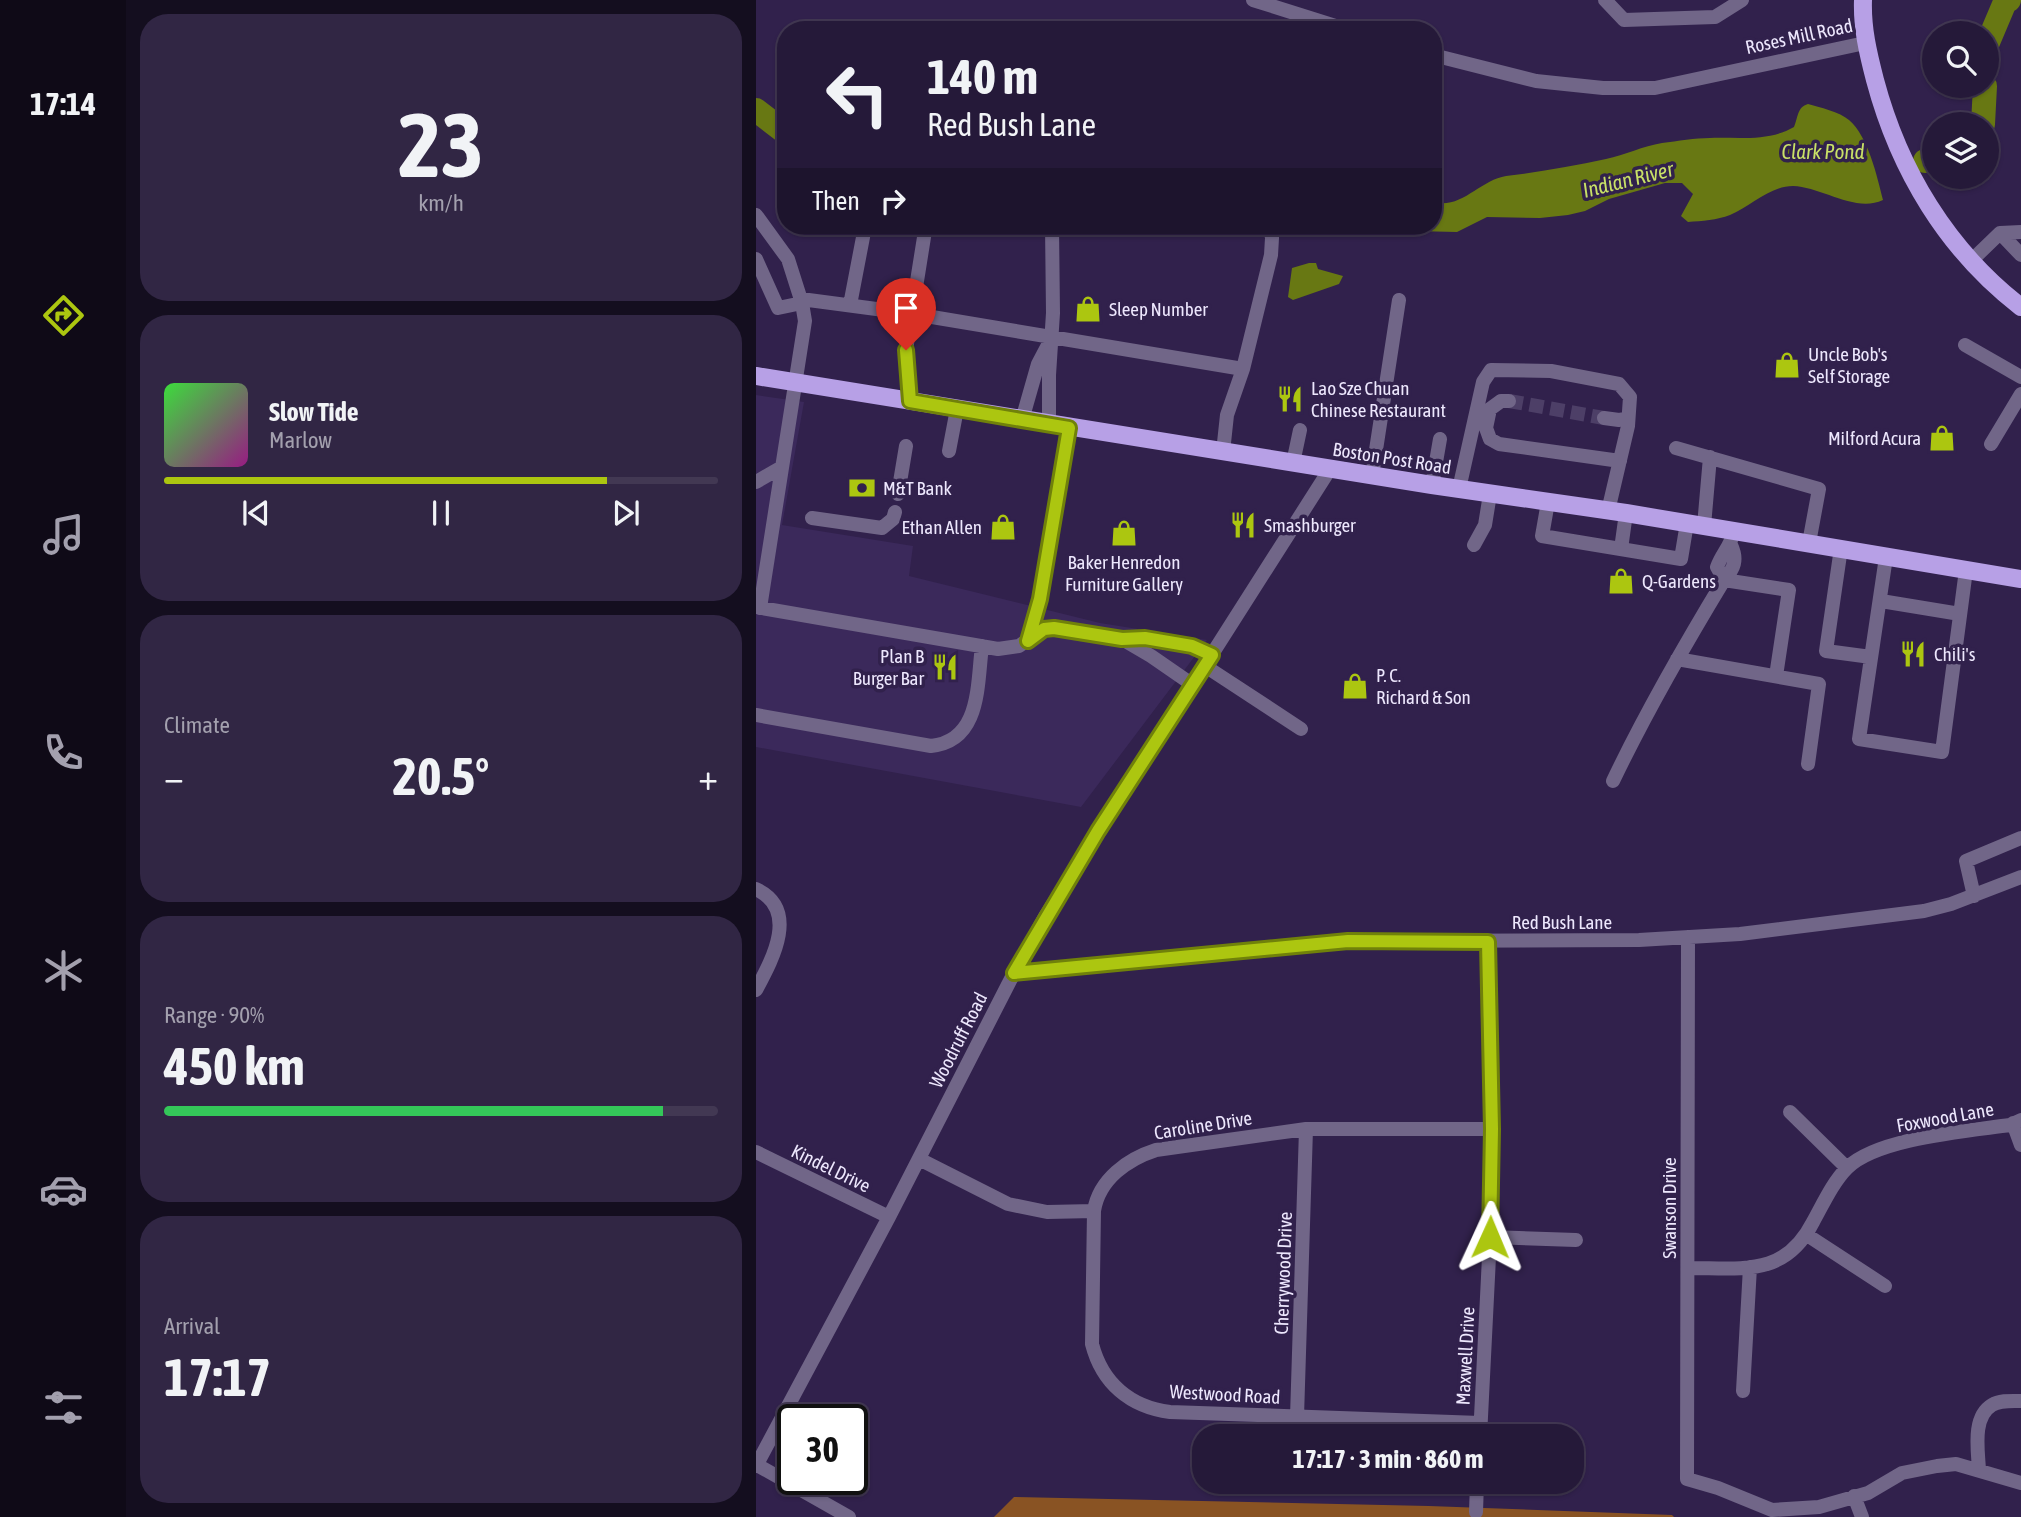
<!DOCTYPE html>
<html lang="en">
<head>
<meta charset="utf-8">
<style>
  body { margin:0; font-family:"Asap Condensed",sans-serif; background:#312644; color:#f1f3f6; height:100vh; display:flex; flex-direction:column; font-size:26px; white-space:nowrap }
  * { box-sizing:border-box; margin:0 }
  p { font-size:23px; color:#a3a0ae }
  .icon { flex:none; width:38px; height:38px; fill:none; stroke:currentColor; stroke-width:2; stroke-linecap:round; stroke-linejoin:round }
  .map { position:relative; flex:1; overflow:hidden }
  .drawer { display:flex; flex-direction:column; gap:14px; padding:14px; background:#140e1f; width:630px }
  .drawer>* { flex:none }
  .top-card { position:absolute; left:21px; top:21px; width:665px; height:214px; border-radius:28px; box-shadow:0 2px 5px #0004,0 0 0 2px #423853; background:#251939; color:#f1f3f6; overflow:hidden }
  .buttons { position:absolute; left:1166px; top:21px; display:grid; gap:14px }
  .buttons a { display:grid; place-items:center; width:77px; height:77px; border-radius:50%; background:#251939; box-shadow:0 2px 5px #0004,0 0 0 2px #423853; font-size:35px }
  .speed { position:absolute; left:21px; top:1404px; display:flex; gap:14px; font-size:35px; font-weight:700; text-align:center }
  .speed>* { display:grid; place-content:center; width:91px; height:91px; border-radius:50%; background:#251939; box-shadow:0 2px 5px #0004,0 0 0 2px #423853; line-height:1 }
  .speed .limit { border:4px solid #111; border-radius:10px; background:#fff; color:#111 }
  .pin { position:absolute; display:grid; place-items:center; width:60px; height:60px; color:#fff; margin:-72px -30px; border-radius:50% 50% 50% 0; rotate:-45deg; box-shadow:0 0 7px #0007 }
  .pin .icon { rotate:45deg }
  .me { position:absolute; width:77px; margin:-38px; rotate:1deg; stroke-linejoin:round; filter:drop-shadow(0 0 5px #0008) }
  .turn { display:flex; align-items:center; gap:24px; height:147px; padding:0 35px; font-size:32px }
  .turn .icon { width:91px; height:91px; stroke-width:2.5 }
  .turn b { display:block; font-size:49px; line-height:60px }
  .then { display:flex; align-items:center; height:66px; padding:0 35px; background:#0003; gap:14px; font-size:26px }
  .big { font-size:52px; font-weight:700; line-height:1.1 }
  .drawer .card { flex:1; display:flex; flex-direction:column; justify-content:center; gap:10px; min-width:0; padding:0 24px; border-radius:28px; background:#312644 }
  .drawer .dial { align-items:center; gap:0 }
  .dial b { font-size:91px; line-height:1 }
  .song { display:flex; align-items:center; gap:21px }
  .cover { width:84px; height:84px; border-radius:10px; background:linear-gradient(135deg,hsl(120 70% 55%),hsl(310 70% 35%)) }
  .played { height:7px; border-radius:4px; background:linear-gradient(90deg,#acc610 80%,#423853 80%) }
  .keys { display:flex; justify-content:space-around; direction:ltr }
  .heat { display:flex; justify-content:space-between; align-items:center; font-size:38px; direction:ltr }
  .charge { height:10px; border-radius:5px; background:linear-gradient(90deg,#34c759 90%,#423853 0) }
  .trip { position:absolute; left:436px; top:1424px; width:392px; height:70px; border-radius:28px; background:#251939; box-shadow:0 2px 5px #0004,0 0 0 2px #423853; font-weight:700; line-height:70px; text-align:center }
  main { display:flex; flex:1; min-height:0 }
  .tabs { display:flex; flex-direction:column; width:126px; justify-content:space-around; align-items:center; background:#0f0a17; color:#a3a0ae }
  .tabs .icon { width:49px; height:49px }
  .tabs .on { color:#acc610 }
  .tabs b { font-size:32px; color:#f1f3f6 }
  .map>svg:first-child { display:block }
  .built { fill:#3b295b }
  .forest { fill:#895323 }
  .water { fill:#687813 }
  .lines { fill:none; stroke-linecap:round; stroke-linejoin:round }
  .river { stroke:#687813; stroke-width:24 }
  .minor-tunnel { stroke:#4d3f67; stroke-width:14; stroke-dasharray:14 7; stroke-linecap:butt }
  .minor { stroke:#716688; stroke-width:14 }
  .major { stroke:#b7a0e6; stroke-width:18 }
  .route-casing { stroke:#70810a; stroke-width:18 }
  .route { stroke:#acc610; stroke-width:12 }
  .labels { text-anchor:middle; stroke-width:7; stroke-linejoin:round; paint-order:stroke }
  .street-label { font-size:19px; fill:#ede7fd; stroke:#31214c }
  .poi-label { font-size:19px; fill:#ede7fd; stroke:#31214c; text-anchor:start }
  .water-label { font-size:21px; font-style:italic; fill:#c9e167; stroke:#31214c }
</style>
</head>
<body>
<main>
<nav class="tabs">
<b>17:14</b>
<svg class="icon on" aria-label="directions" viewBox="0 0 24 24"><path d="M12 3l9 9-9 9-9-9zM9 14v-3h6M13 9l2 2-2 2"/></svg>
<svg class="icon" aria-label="music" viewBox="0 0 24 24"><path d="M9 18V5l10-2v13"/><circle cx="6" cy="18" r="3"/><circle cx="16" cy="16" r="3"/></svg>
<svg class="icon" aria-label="phone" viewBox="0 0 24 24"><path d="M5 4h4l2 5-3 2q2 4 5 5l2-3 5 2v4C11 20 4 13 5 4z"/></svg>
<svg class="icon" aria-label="climate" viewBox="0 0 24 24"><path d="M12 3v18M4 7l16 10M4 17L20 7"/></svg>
<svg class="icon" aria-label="car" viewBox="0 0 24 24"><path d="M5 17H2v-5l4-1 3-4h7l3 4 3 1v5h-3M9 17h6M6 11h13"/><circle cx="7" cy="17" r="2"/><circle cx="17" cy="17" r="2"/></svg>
<svg class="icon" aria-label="filters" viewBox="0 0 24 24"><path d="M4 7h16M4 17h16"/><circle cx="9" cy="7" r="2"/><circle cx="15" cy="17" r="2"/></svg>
</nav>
<section class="drawer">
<div class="card dial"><b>23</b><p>km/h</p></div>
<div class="card">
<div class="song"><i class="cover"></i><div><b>Slow Tide</b><p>Marlow</p></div></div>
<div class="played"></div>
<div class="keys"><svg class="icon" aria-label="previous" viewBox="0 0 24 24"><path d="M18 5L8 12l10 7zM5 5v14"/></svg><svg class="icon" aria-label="pause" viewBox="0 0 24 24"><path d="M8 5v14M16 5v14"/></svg><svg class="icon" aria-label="next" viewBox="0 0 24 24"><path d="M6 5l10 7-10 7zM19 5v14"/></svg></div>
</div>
<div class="card"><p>Climate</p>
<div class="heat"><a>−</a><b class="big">20.5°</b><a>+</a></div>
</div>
<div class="card"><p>Range · 90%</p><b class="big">450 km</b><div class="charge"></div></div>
<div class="card"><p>Arrival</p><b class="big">17:17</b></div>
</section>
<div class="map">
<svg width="1265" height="1517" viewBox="0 0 1265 1517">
  <rect width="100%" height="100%" fill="#31214c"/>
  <path class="built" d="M 0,395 L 48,402 L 26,525 L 157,546 L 153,576 L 344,623 L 451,640 L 325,807 L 0,747 Z"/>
  <path class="forest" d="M 258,1497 L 673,1506 L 916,1515 L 918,1517 L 238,1517 Z"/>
  <path class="water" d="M 1052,104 C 1063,107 1084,112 1093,120 C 1112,136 1121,176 1127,200 C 1099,213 1066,187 1037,186 C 1014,186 995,206 974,215 C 961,220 946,221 932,222 L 925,216 L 937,194 L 926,183 L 909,183 L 853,199 L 829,211 L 812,215 L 784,218 L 731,217 L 701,232 L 658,231 L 646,226 L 677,226 L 677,202 C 705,210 724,180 750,176 C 784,172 817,166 850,159 C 869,155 887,146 906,143 C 922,141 939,138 954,138 C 982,137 1012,142 1038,127 C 1042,118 1041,107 1052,104 Z
    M 553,263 L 560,263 L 562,269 L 587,276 L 583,284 L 537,300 L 532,297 L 536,268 Z"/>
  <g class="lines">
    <path class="river" d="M 1230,47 L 1249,2 L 1253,0
      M 0,110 L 30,133
      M 1227,124 L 1229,86
      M 1169,161 L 1178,156"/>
    <path class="minor-tunnel" d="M 753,401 L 848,418"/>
    <path class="minor" d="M 497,0 L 592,30
      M 849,0 L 868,20 L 959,17 L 986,0
      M 677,55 L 780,81 L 847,88 L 899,88 L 1109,43
      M 0,215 L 32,259 L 46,303 L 49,321 L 4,608
      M 1244,233 L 1265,255
      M 0,259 L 22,308 L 46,303
      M 1215,261 L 1244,233 L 1265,232
      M 45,299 L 158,314 L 487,369
      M 94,305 L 108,232 L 112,226
      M 1209,345 L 1265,377
      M 154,401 L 150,350 L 169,231 L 163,226
      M 753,401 L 745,401 L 734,409 L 730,428 L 734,439 L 743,444 L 864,461
      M 848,418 L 863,420 L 872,418
      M 266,420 L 282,364 L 292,345
      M 293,424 L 293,375 L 297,313 L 296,226
      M 1235,444 L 1265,394
      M 920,448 L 1063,489 L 1053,543
      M 193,451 L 201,409
      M 467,452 L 471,415 L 487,369 L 515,255 L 516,238 L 514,226
      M 537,463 L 544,430
      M 616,476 L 643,300
      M 0,482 L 26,467
      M 676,485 L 684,439
      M 703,489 L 727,382 L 735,370 L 795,371 L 863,384 L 874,397 L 872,426 L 852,511
      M 142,494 L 150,446
      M 792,502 L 786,536 L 925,559 L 931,523
      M 56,518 L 126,528 L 137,519 L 139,512
      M 948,526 L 954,457
      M 718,545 L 729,525 L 734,494
      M 975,545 C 982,560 978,569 968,580 L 961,567 C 966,553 975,546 978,531
      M 1085,548 L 1070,651 L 1115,657
      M 865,549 L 870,513
      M 1130,557 L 1103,739 L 1186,752 L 1210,570
      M 1125,601 L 1204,614
      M 0,607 L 242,649 L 263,646 L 288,629 L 298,628 L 366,639 L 389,638 L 436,646 L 456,655
      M 366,639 L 395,656 L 437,685
      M 272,641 L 284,599 L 313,428
      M 921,659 L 1063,684 L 1052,764
      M 449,666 L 545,729
      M 0,715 L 175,746 C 225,741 221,685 226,646
      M 857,781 C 890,712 928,646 968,580 L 1033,590 L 1020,676
      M 0,889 C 44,910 16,960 0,990
      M 1218,896 L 1210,861 L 1265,838
      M 932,937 L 931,1479 L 962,1488 L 1016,1510 L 1063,1507 L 1112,1493 L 1146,1473 L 1181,1466 L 1200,1464 L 1265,1483
      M 258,973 L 592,941 L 883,940 L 984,934 L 1168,911 L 1195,904 L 1265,877
      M 1034,1112 L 1091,1168
      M 1257,1123 L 1265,1145
      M 0,1152 L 133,1217
      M 163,1159 L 252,1204 L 291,1212 L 338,1211 C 343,1179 372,1159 400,1150 L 550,1129 L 736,1129
      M 338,1211 L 336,1344 C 346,1383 374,1407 414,1412 L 724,1423
      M 1051,1235 L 1129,1286
      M 734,1237 L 820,1240
      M 933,1268 C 987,1268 1029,1277 1057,1222 C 1067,1204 1077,1182 1091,1168 C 1121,1138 1212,1131 1254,1125 L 1265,1120
      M 987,1391 L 994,1267
      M 541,1417 L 550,1129
      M 724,1437 L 734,1237 L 736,1129 L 732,942
      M 1,1465 L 93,1517
      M 0,1466 L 133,1217 L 258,973 L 290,915 L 574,469
      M 1223,1470 C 1222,1450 1216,1417 1236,1405 C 1244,1400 1256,1401 1265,1401
      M 1098,1496 L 1106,1517
      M 720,1512 L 721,1482"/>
    <path class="major" d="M 1107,0 C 1106,28 1112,53 1119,80 C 1143,170 1191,250 1265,307
      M 0,376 L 676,485 L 870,513 L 1265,579"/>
  </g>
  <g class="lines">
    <g class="route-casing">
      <path id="route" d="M 150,350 L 154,401 L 313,428 L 284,599 L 272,641 L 288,629 L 298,628 L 366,639 L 389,638 L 436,646 L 456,655 L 342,831 L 258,973 L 592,941 L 732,942 L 736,1129 L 734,1237"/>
    </g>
    <use href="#route" class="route"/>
  </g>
  <defs>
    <g id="shop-bare" transform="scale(2.1)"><path d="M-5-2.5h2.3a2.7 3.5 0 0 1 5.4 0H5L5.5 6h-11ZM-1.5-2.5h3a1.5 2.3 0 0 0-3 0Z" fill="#acc610" stroke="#31214c" stroke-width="2.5" paint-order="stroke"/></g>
    <g id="restaurant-bare" transform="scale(2.1)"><path d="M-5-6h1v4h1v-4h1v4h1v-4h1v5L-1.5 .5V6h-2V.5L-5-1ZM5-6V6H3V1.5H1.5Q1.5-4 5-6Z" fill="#acc610" stroke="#31214c" stroke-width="2.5" paint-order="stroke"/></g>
    <g id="bank-bare" transform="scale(2.1)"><path d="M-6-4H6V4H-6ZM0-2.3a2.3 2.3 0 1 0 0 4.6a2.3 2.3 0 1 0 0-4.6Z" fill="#acc610" stroke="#31214c" stroke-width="2.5" paint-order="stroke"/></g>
  </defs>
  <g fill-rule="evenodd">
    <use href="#shop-bare" x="332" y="309"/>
    <use href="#shop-bare" x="1031" y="365"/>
    <use href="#restaurant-bare" x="534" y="399"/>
    <use href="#shop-bare" x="1186" y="438"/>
    <use href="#bank-bare" x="106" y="488"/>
    <use href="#restaurant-bare" x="487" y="525"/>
    <use href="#shop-bare" x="247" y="527"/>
    <use href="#shop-bare" x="368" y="533"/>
    <use href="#shop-bare" x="865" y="581"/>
    <use href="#restaurant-bare" x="1157" y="654"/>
    <use href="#restaurant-bare" x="189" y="667"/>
    <use href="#shop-bare" x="599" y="686"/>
  </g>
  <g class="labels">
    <g class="street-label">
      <text transform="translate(1043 36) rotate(-12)" y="7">Roses Mill Road</text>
      <text transform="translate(636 458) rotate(9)" y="7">Boston Post Road</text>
      <text x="806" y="929">Red Bush Lane</text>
      <text transform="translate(202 1040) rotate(-63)" y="7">Woodruff Road</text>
      <text transform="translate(1189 1117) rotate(-10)" y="7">Foxwood Lane</text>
      <text transform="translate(447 1125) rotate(-9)" y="7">Caroline Drive</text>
      <text transform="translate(75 1168) rotate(26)" y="7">Kindel Drive</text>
      <text transform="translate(913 1208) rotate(-90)" y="7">Swanson Drive</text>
      <text transform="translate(527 1273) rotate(-88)" y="7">Cherrywood Drive</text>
      <text transform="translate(709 1356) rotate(-87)" y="7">Maxwell Drive</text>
      <text transform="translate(469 1394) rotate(3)" y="7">Westwood Road</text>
    </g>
    <g class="poi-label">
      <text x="353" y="316">Sleep Number</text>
      <text x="1052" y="361">Uncle Bob's<tspan x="1052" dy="22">Self Storage</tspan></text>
      <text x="555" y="395">Lao Sze Chuan<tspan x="555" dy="22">Chinese Restaurant</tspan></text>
      <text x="1165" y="445" text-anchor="end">Milford Acura</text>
      <text x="127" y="495">M&amp;T Bank</text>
      <text x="508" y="532">Smashburger</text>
      <text x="226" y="534" text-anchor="end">Ethan Allen</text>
      <text x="368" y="569" text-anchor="middle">Baker Henredon<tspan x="368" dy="22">Furniture Gallery</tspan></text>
      <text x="886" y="588">Q-Gardens</text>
      <text x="1178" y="661">Chili's</text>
      <text x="168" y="663" text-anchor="end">Plan B<tspan x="168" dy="22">Burger Bar</tspan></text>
      <text x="620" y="682">P. C.<tspan x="620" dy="22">Richard &amp; Son</tspan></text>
    </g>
    <g class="water-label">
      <text x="1067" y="159">Clark Pond</text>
      <text transform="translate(872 180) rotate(-14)" y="7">Indian River</text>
    </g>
  </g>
</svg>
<div class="buttons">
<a><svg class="icon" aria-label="search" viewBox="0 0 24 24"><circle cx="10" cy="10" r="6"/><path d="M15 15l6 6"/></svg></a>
<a><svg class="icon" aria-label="layers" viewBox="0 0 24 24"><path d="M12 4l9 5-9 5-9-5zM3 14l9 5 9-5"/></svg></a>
</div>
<div class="speed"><div class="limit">30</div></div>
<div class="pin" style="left:150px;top:350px;background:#d93025"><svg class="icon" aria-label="arrive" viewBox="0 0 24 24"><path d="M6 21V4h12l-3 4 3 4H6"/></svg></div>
<svg class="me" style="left:734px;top:1237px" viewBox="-20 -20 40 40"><path d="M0-17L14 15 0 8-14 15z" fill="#acc610" stroke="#fff" stroke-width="4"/></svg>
<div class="trip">17:17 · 3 min · 860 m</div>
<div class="top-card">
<div class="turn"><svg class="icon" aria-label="left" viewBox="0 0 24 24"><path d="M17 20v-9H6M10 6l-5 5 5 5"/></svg><div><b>140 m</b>Red Bush Lane</div></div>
<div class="then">Then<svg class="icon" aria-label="right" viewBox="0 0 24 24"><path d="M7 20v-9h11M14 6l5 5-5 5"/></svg></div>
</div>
</div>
</main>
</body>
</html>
